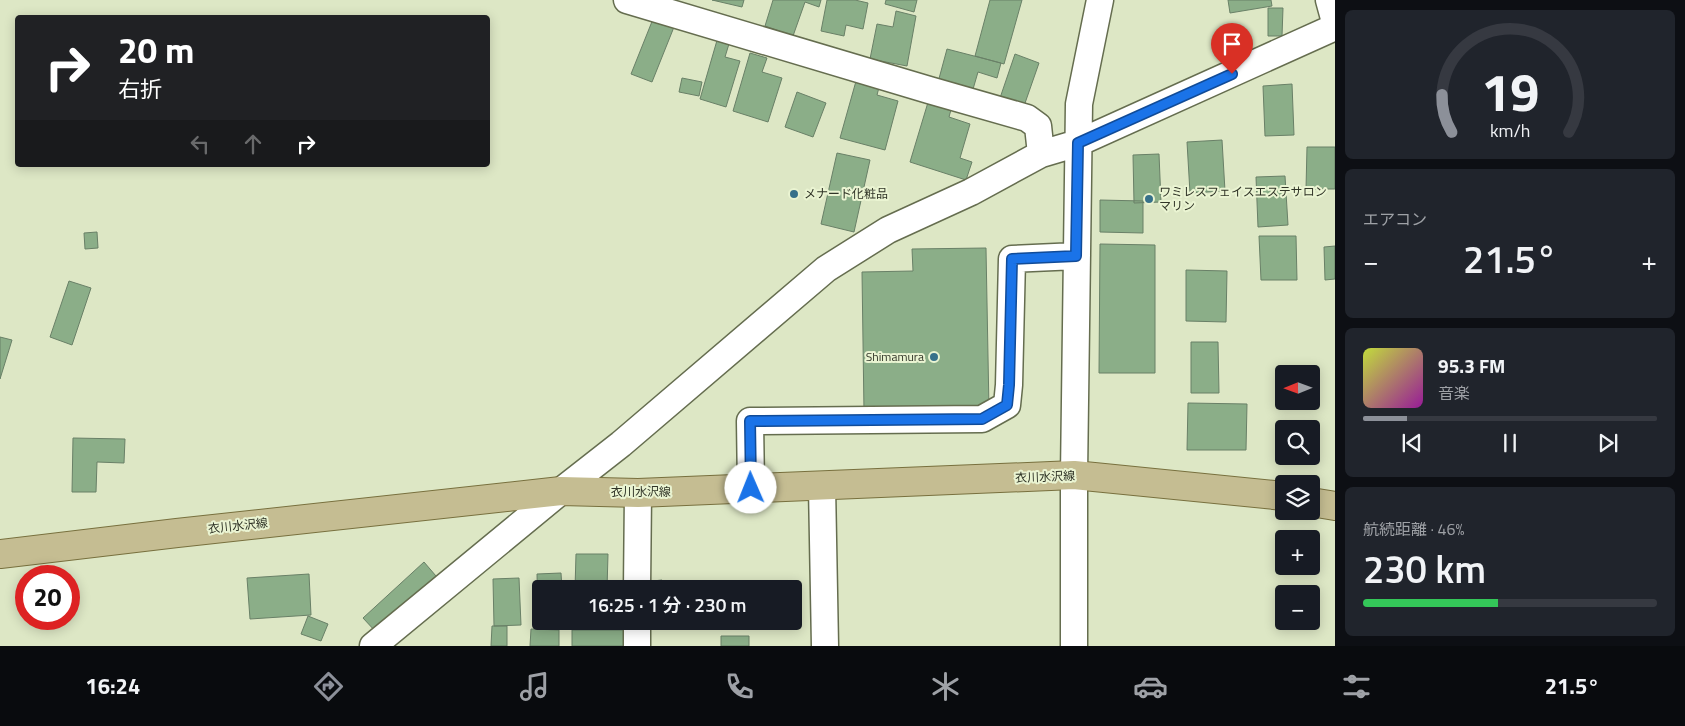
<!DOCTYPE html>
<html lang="ja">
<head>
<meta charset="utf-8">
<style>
  body { margin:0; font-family:"Titillium Web","Noto Sans JP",sans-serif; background:#20242c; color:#f1f3f6; height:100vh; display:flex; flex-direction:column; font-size:19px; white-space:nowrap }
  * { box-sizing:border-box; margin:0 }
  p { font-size:16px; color:#9ea1a6 }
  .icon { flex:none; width:28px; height:28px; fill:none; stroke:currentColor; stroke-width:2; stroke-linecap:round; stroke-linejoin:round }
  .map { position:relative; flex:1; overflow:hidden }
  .panel { display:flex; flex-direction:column; gap:10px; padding:10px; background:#0d0f14; width:350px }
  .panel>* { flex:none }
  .top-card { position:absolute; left:15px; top:15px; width:475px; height:152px; border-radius:5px; box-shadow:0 2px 12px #0003; background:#202124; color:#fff; overflow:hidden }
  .needle { width:32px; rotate:269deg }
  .buttons { position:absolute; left:1275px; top:365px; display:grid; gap:10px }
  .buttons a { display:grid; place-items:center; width:45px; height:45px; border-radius:5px; background:#171b24; box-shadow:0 2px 12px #0003; font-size:25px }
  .speed { position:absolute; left:15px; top:565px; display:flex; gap:10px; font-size:25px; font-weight:700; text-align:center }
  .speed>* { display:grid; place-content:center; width:65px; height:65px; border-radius:50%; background:#171b24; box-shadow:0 2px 12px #0003; line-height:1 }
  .speed .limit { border:8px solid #d22; background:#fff; color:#111 }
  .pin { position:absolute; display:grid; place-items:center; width:42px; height:42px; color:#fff; margin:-51px -21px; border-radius:50% 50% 50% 0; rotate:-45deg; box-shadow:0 0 5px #0007 }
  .pin .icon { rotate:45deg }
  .me { position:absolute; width:55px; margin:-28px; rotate:359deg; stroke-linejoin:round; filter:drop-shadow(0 0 4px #0008) }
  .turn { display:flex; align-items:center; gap:18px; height:105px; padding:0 20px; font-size:22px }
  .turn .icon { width:65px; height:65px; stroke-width:2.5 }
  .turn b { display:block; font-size:35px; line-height:42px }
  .lanes { display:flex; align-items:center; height:48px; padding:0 20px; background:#0003; justify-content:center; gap:25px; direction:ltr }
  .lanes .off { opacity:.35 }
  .big { font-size:38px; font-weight:600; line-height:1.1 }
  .panel .tile { flex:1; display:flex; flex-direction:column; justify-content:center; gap:8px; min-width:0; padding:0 18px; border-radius:8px; background:#20242c }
  .panel .dial { align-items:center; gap:0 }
  .dial svg { height:130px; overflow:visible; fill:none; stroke:#363941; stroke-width:7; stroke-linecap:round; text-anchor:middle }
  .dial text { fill:#f1f3f6; stroke:none }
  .song { display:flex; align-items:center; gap:15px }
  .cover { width:60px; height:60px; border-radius:8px; background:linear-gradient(135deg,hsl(70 70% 55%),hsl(300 70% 35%)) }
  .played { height:5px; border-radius:2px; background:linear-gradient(90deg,#8c9099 15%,#363941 15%) }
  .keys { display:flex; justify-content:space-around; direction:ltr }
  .heat { display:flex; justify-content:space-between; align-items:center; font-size:28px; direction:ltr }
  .charge { height:8px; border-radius:4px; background:linear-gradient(90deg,#34c759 46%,#363941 0) }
  .trip { position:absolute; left:532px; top:580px; width:270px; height:50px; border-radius:5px; background:#171b24; box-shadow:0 2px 12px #0003; font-weight:600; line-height:50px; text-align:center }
  .tab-bar { display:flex; height:80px; justify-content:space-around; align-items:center; background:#090b0e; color:#9ea1a6 }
  .tab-bar .icon { width:35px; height:35px }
  .tab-bar .current { color:#8c9099 }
  .tab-bar b { font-size:22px; color:#f1f3f6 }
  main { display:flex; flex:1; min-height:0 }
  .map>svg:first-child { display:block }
  .building { fill:#8bae88; stroke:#698067 }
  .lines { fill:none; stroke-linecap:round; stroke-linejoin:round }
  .minor-casing { stroke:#656d4f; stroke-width:29 }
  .major-casing { stroke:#78703e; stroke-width:30 }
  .minor { stroke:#fff; stroke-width:26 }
  .major { stroke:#c5bd92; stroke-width:28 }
  .route-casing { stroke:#114b97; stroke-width:12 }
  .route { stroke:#1a73e8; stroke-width:9 }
  .poi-dot { fill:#37718a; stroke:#eaf4d2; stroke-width:2 }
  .labels { text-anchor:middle; stroke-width:4; stroke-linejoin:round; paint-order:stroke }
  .poi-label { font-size:12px; fill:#303427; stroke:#eaf4d2; text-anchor:start }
  .street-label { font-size:12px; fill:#303427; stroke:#eaf4d2 }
</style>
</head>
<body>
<main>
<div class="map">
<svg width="1335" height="646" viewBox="0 0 1335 646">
  <rect width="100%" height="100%" fill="#dde7c5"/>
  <path class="building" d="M 712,0 L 744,0 L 742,7 Z
    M 773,0 L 821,0 L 819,7 L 805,2 L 793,36 L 765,26 Z
    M 827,0 L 855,0 L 868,3 L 863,29 L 846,25 L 844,36 L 821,31 Z
    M 886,0 L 917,0 L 914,12 L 885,4 Z
    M 990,0 L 1022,0 L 1004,64 L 975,56 Z
    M 1228,0 L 1271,0 L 1272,6 L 1230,13 Z
    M 1268,8 L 1283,8 L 1282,36 L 1268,36 Z
    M 896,11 L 916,16 L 907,66 L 870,59 L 877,24 L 893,27 Z
    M 653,19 L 674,27 L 652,82 L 631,74 Z
    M 720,30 L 732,34 L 725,57 L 740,61 L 726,107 L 700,99 Z
    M 947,49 L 1001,63 L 997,78 L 978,72 L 971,96 L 937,86 Z
    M 750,53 L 767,58 L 762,72 L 782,78 L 768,122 L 733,111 Z
    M 1015,54 L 1039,63 L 1024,106 L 1000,98 Z
    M 858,74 L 881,80 L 877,95 L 898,101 L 885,150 L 840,138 Z
    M 682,78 L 702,82 L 699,96 L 679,92 Z
    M 1292,84 L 1294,135 L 1265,136 L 1263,86 Z
    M 797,92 L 826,103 L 813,137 L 785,127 Z
    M 929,99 L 952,106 L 949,117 L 970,124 L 960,158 L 972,162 L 966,180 L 910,162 Z
    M 1222,140 L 1225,191 L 1190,193 L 1187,142 Z
    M 1307,147 L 1335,147 L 1335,189 L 1306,189 Z
    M 837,153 L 870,160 L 854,232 L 821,224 Z
    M 1159,154 L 1161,202 L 1134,203 L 1133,155 Z
    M 1285,176 L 1288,225 L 1258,227 L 1256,177 Z
    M 1100,200 L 1143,201 L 1143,233 L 1100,232 Z
    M 97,232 L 98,248 L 85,249 L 84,233 Z
    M 1259,236 L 1296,236 L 1297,280 L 1261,280 Z
    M 1100,244 L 1155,245 L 1155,373 L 1099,373 Z
    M 1335,246 L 1335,279 L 1325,280 L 1324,247 Z
    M 986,248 L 989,410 L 864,412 L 862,272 L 913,271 L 912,249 Z
    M 1186,270 L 1227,271 L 1226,322 L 1186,321 Z
    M 69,281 L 91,288 L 72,345 L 50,337 Z
    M 0,337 L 12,340 L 0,379 Z
    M 1191,342 L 1218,342 L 1219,393 L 1191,393 Z
    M 1188,403 L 1247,404 L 1246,450 L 1187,450 Z
    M 73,438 L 125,439 L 124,463 L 97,462 L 96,492 L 72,492 Z
    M 576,554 L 608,554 L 607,589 L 575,589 Z
    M 424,562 L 436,576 L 376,632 L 363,618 Z
    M 561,573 L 562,589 L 541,589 L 541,620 L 538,620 L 537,574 Z
    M 309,574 L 311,615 L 250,619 L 247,578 Z
    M 519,578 L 521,625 L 494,626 L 493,579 Z
    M 662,580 L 663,589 L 644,589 L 643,582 Z
    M 308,616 L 328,624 L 321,641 L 301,634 Z
    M 575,621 L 626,621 L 626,625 L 575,624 Z
    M 492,626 L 507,626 L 507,646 L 491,646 Z
    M 531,629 L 559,630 L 559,646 L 530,646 Z
    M 572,630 L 626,630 L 626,646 L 572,646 Z
    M 721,636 L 749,636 L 749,646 L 721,646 Z"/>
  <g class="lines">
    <g class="minor-casing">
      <path id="minor" d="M 627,0 L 929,90 L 1027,118 L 1038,126 L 1041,154
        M 1329,0 L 1335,22
        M 822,486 L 825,646
        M 751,488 L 750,421 L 982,419 L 1007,405 L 1009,385 L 1012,259 L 1077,256
        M 637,589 L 638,493
        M 373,646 L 561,491 L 621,444 L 826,269 L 888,230 L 971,192 L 1041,154 L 1078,143 L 1335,27
        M 637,646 L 637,621
        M 1074,646 L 1074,475 L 1079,104 L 1100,0"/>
    </g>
    <g class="major-casing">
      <path id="major" d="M 1311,502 L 1335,506
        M 0,554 L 177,533 L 561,491 L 638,493 L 1074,475 L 1284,496"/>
    </g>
    <use href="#minor" class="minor"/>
    <use href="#major" class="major"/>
  </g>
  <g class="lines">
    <g class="route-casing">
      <path id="route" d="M 751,488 L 750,421 L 982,419 L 1007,405 L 1009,385 L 1012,259 L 1076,256 L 1078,143 L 1232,74"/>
    </g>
    <use href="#route" class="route"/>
  </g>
  <g class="poi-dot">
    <circle cx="794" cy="194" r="5"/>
    <circle cx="1149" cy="199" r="5"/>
    <circle cx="934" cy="357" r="5"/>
  </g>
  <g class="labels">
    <g class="poi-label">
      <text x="1159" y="196">ワミレスフェイスエステサロン<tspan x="1159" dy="14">マリン</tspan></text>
      <text x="804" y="198">メナード化粧品</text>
      <text x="924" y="361" text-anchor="end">Shimamura</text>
    </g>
    <g class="street-label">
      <text transform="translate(1045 477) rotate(-2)" y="4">衣川水沢線</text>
      <text x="641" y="496">衣川水沢線</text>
      <text transform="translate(238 526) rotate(-6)" y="4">衣川水沢線</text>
    </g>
  </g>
</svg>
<div class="buttons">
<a><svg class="needle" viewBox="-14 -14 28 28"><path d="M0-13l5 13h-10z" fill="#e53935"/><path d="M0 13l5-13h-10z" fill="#9ea1a6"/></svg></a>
<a><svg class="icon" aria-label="search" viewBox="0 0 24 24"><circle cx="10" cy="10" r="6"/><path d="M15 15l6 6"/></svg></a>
<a><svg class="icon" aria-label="layers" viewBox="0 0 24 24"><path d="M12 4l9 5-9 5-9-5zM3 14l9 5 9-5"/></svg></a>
<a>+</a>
<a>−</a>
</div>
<div class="speed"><div class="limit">20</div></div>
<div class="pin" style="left:1232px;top:74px;background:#d93025"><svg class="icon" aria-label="arrive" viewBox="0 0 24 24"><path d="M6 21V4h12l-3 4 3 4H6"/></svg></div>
<svg class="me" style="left:751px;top:488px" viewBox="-20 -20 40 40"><circle r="19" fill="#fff"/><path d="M0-13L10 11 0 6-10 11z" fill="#1a73e8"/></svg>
<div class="trip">16:25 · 1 分 · 230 m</div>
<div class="top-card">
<div class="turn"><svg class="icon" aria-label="right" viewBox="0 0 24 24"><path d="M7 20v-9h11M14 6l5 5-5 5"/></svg><div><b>20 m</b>右折</div></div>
<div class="lanes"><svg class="icon off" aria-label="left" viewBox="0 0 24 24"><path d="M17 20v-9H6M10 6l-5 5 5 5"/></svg><svg class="icon off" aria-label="ahead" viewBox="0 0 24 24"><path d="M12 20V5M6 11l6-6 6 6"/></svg><svg class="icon" aria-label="right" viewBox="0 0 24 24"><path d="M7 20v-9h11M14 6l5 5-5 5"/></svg></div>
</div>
</div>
<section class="panel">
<div class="tile dial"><svg viewBox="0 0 100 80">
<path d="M14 69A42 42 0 1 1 86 69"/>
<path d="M14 69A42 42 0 0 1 8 46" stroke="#8c9099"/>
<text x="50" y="56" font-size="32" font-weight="700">19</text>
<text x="50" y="72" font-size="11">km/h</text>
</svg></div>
<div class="tile"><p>エアコン</p>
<div class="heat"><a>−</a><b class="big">21.5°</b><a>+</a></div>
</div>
<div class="tile">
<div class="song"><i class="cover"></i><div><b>95.3 FM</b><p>音楽</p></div></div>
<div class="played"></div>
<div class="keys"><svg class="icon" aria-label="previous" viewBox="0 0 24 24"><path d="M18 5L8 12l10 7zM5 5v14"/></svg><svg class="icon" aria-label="pause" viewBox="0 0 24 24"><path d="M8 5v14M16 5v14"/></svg><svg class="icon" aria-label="next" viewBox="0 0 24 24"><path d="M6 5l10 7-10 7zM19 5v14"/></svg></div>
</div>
<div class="tile"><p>航続距離 · 46%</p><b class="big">230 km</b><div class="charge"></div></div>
</section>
</main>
<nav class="tab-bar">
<b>16:24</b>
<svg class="icon current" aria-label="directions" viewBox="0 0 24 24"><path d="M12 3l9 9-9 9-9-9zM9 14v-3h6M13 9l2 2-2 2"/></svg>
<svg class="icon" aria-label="music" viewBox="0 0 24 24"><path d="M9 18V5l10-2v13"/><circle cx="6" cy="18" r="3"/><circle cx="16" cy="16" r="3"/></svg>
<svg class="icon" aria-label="phone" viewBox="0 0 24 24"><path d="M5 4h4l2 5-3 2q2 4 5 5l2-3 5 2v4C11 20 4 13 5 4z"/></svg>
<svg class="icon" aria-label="climate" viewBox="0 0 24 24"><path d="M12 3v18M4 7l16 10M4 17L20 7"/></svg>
<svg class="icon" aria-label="car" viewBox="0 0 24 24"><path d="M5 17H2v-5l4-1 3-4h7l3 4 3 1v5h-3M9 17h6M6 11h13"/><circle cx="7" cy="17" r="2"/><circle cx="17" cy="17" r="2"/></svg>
<svg class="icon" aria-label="filters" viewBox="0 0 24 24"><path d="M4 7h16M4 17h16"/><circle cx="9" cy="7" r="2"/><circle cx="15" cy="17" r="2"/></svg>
<b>21.5°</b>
</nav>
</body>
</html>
